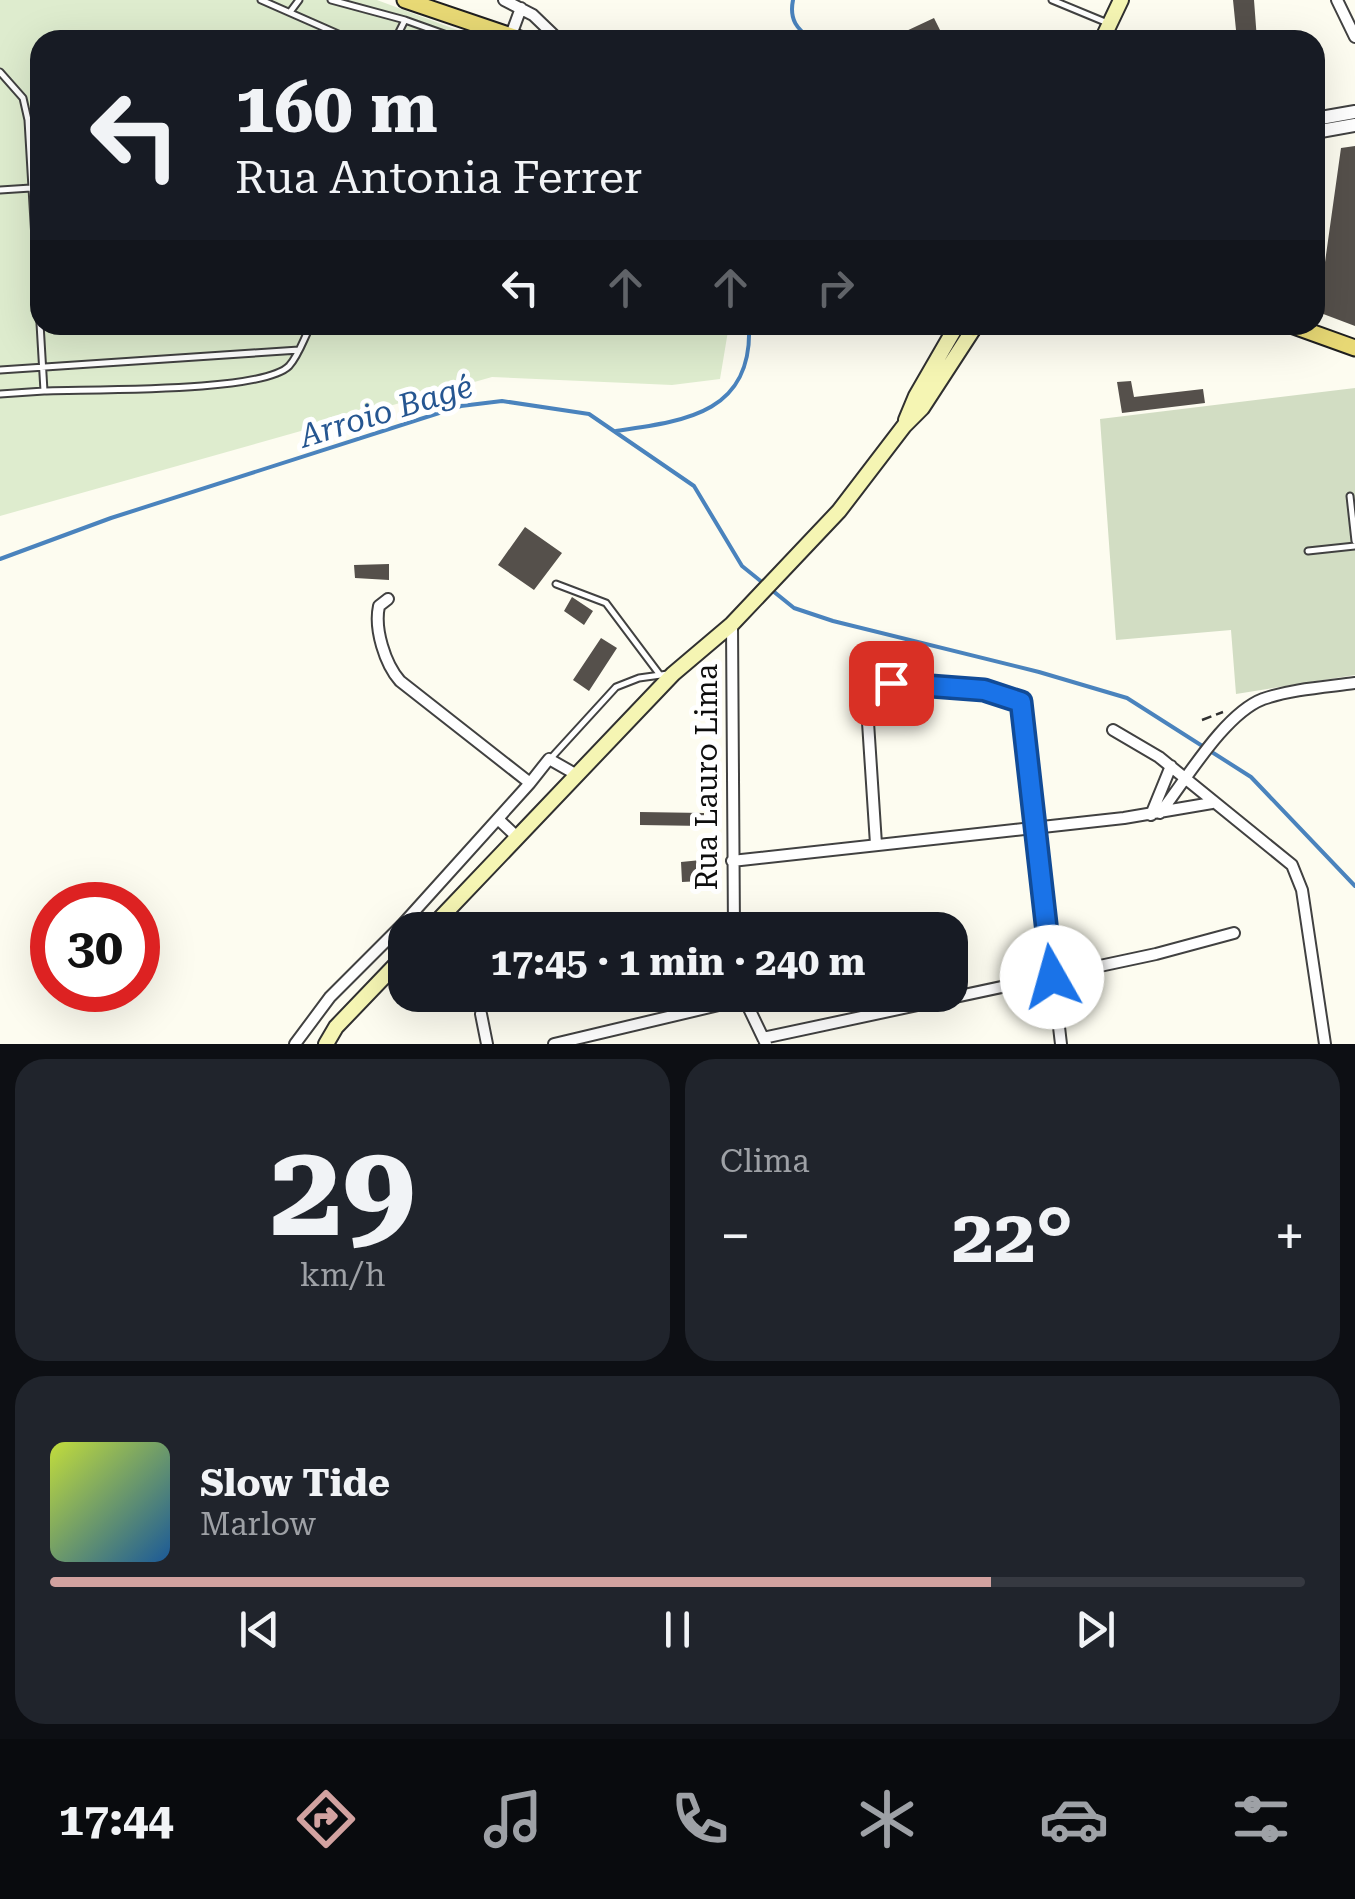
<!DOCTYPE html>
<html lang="pt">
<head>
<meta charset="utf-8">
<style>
  body { margin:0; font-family:"Roboto Serif",serif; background:#20242c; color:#f1f3f6; height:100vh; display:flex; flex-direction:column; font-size:38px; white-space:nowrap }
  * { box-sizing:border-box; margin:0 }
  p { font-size:32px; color:#9ea1a6 }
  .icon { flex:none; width:55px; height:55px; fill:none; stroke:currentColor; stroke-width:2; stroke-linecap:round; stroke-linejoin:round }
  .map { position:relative; height:1044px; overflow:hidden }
  .sheet { display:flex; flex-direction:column; gap:15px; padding:15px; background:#0d0f14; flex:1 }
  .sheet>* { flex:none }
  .guide { position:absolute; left:30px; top:30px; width:1295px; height:305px; border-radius:30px; box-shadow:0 10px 40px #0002; background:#171b24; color:#f1f3f6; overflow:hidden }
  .speed { position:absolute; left:30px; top:882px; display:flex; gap:20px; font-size:50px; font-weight:700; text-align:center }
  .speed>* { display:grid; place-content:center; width:130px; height:130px; border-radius:50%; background:#171b24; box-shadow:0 10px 40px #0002; line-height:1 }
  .speed .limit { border:15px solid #d22; background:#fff; color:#111 }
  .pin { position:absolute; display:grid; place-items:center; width:85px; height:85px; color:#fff; margin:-42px; border-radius:20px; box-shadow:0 5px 15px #0006 }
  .me { position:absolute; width:110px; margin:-55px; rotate:353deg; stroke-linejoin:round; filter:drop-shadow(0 0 8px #0008) }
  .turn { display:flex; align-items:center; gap:35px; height:210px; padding:0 40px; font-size:45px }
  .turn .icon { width:130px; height:130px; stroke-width:2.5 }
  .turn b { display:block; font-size:70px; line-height:85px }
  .lanes { display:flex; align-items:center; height:95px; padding:0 40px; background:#0003; justify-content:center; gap:50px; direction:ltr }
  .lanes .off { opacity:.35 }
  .big { font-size:75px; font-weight:700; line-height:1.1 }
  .sheet .widget { flex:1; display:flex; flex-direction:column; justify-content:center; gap:15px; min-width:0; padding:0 35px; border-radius:30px; background:#20242c }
  .sheet .dial { align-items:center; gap:0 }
  .dial b { font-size:130px; line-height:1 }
  .song { display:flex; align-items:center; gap:30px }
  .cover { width:120px; height:120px; border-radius:15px; background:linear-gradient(135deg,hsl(70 70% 55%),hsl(210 70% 35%)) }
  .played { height:10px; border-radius:5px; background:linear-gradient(90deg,#d2a2a0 75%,#363941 75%) }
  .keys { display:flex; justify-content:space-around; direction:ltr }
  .heat { display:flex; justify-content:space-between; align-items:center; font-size:55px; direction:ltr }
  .sheet .tiles { flex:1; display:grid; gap:15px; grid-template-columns:1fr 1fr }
  .widget:last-child { grid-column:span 2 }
  .trip { position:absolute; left:388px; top:912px; width:580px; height:100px; border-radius:30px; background:#171b24; box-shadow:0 10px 40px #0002; font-weight:700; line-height:100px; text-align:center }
  .menu { display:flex; height:160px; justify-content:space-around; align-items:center; background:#090b0e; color:#9ea1a6 }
  .menu .icon { width:70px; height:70px }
  .menu .on { color:#d2a2a0 }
  .menu b { font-size:45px; color:#f1f3f6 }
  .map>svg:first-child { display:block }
  .cemetery { fill:#d2ddc3 }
  .pitch { fill:#deecce }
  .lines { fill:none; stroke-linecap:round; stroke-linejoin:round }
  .stream { stroke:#4a83bd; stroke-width:4 }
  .building { fill:#55504b }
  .service-casing { stroke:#414141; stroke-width:9 }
  .minor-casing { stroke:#414141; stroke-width:14 }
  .tertiary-casing { stroke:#414141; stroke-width:16 }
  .secondary-casing { stroke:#303030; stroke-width:18 }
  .primary-casing { stroke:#1f1f1f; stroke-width:19 }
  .path { stroke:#303030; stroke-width:2.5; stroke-dasharray:10 5; stroke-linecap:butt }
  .service { stroke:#fff; stroke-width:5 }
  .minor { stroke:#fff; stroke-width:10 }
  .tertiary { stroke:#fff; stroke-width:12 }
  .secondary { stroke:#f5f5b3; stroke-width:14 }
  .primary { stroke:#e8d975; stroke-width:15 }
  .route-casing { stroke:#114b97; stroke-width:25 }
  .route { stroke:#1a73e8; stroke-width:18 }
  .labels { text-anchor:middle; stroke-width:10; stroke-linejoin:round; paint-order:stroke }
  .street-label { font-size:30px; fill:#0e0e0e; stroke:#fff }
  .water-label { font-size:32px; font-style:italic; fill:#265691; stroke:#fff }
</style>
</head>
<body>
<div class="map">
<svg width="1355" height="1044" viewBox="0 0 1355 1044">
  <rect width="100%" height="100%" fill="#fdfcf0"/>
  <path class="cemetery" d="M 1355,388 L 1355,675 L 1236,694 L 1231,630 L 1116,640 L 1100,419 Z"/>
  <path class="pitch" d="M 0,0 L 377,0 L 484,40 L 40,40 L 40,325 L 729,325 L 720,379 L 672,385 L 492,377 L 0,516 Z"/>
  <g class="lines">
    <path class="stream" d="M 793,0 C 789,20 797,29 812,40
      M 616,431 C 686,421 753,413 749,325
      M 0,559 L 111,518 L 461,406 L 502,401 L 589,414 L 694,486 L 742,566 L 794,608 L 833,621 L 1039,672 L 1127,698 L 1251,777 L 1355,886"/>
  </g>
  <path class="building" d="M 1233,0 L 1254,0 L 1257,40 L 1237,40 Z
    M 934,18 L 941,32 L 923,40 L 887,40 Z
    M 1355,146 L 1355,326 L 1318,312 L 1341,148 Z
    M 1131,381 L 1134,397 L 1203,389 L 1205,403 L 1122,413 L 1117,382 Z
    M 525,527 L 562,553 L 534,590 L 498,565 Z
    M 389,564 L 389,580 L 355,578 L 354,565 Z
    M 572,597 L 593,611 L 584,625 L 564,611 Z
    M 601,638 L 617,648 L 589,691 L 573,680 Z
    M 640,812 L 704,813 L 704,826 L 640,825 Z
    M 701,860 L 702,881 L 682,882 L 681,862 Z"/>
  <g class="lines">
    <g class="service-casing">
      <path id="service" d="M 261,0 L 352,40
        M 331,0 L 405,20 L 461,40
        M 1052,0 L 1110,24
        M 290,12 L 299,0
        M 395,40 L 405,20
        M 0,72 L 23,98 L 28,120 L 44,391 C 87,389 262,393 289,366 C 299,355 304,338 311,325
        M 0,190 L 31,188
        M 0,370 L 299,350
        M 0,394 L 44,391
        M 1350,496 L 1355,541
        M 1308,551 L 1355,546
        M 556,584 L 606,603 L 660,675
        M 552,757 L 616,687 L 639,678 L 668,674"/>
    </g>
    <g class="minor-casing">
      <path id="minor" d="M 504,0 L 533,15 L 559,40
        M 1337,0 L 1355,37
        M 511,35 L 521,8
        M 388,599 L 379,606 C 374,629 385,664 400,681 L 530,783 L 549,759 L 577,775
        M 732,624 L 734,930
        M 1113,730 L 1159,757 L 1292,865 L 1302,890 L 1325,1044
        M 1160,813 C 1186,780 1224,714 1263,699 C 1292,689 1325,687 1355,683
        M 1151,815 L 1171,766
        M 498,819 L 517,837
        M 876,844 L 867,707 C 870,691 875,686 891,683 L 985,690 L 1021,702 L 1061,1044
        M 732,861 L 1124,818 L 1212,803
        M 743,996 L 766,1044
        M 481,1014 L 487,1044
        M 763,1038 L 1156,954 L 1234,933
        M 295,1044 L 330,997 L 402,925 L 530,783
        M 554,1044 L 744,999"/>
    </g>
    <g class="tertiary-casing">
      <path id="tertiary" d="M 1315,119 L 1355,112
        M 1315,132 L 1355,125"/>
    </g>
    <g class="secondary-casing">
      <path id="secondary" d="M 1102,40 L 1121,0
        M 906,420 L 916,396 L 957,325
        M 429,930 L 673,674 L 732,624 L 839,511 L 904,426 L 922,408 L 976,325
        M 326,1044 L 336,1027 L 405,955"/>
    </g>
    <g class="primary-casing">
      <path id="primary" d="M 405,0 L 523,40
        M 1291,325 L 1355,348
        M 974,328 L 976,325"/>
    </g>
    <path class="path" d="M 1202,720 L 1223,712"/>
    <use href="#service" class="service"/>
    <use href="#minor" class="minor"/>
    <use href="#tertiary" class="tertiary"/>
    <use href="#secondary" class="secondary"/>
    <use href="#primary" class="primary"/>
  </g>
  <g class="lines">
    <g class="route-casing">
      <path id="route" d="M 891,683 L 984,690 L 1021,702 L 1052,977"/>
    </g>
    <use href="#route" class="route"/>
  </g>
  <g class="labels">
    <g class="street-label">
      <text transform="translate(707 777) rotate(-90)" y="10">Rua Lauro Lima</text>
    </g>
    <g class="water-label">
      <text transform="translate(386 411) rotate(-17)" y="11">Arroio Bagé</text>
    </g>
  </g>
</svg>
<div class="speed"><div class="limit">30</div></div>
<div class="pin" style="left:891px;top:683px;background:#d93025"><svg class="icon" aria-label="arrive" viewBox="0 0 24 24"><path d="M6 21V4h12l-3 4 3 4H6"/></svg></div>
<svg class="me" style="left:1052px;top:977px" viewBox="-20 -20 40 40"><circle r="19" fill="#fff"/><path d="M0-13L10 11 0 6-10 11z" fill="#1a73e8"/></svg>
<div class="trip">17:45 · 1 min · 240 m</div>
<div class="guide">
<div class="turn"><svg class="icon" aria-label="left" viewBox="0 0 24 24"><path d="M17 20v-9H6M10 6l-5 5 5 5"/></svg><div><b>160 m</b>Rua Antonia Ferrer</div></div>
<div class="lanes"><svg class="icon" aria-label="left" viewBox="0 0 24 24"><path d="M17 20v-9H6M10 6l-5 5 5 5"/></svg><svg class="icon off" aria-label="ahead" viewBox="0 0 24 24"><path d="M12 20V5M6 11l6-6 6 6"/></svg><svg class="icon off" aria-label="ahead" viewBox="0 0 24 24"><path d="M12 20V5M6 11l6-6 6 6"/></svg><svg class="icon off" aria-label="right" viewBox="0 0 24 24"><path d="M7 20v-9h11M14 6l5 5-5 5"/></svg></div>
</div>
</div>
<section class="sheet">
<div class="tiles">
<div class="widget dial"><b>29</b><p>km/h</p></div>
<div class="widget"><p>Clima</p>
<div class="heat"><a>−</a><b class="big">22°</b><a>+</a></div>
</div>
<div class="widget">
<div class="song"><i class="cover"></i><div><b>Slow Tide</b><p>Marlow</p></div></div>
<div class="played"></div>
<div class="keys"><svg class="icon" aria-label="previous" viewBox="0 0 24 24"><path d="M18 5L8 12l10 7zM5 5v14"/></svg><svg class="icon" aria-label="pause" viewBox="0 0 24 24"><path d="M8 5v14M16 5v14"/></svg><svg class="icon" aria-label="next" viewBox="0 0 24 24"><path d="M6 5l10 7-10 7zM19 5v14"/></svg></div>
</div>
</div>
</section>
<nav class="menu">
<b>17:44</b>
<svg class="icon on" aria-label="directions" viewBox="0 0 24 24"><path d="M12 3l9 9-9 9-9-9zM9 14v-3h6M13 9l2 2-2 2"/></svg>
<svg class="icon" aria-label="music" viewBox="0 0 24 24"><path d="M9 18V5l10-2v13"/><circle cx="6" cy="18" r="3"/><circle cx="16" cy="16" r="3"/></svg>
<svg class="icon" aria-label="phone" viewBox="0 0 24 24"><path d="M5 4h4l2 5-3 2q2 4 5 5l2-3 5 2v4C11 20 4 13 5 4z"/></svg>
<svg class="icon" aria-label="climate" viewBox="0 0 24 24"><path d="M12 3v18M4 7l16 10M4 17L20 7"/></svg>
<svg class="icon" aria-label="car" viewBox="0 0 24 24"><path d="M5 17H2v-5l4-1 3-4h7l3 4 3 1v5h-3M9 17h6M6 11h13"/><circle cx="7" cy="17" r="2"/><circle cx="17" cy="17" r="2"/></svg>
<svg class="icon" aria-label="filters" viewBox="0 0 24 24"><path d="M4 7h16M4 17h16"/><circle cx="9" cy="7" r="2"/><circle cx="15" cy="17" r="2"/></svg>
</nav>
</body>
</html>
